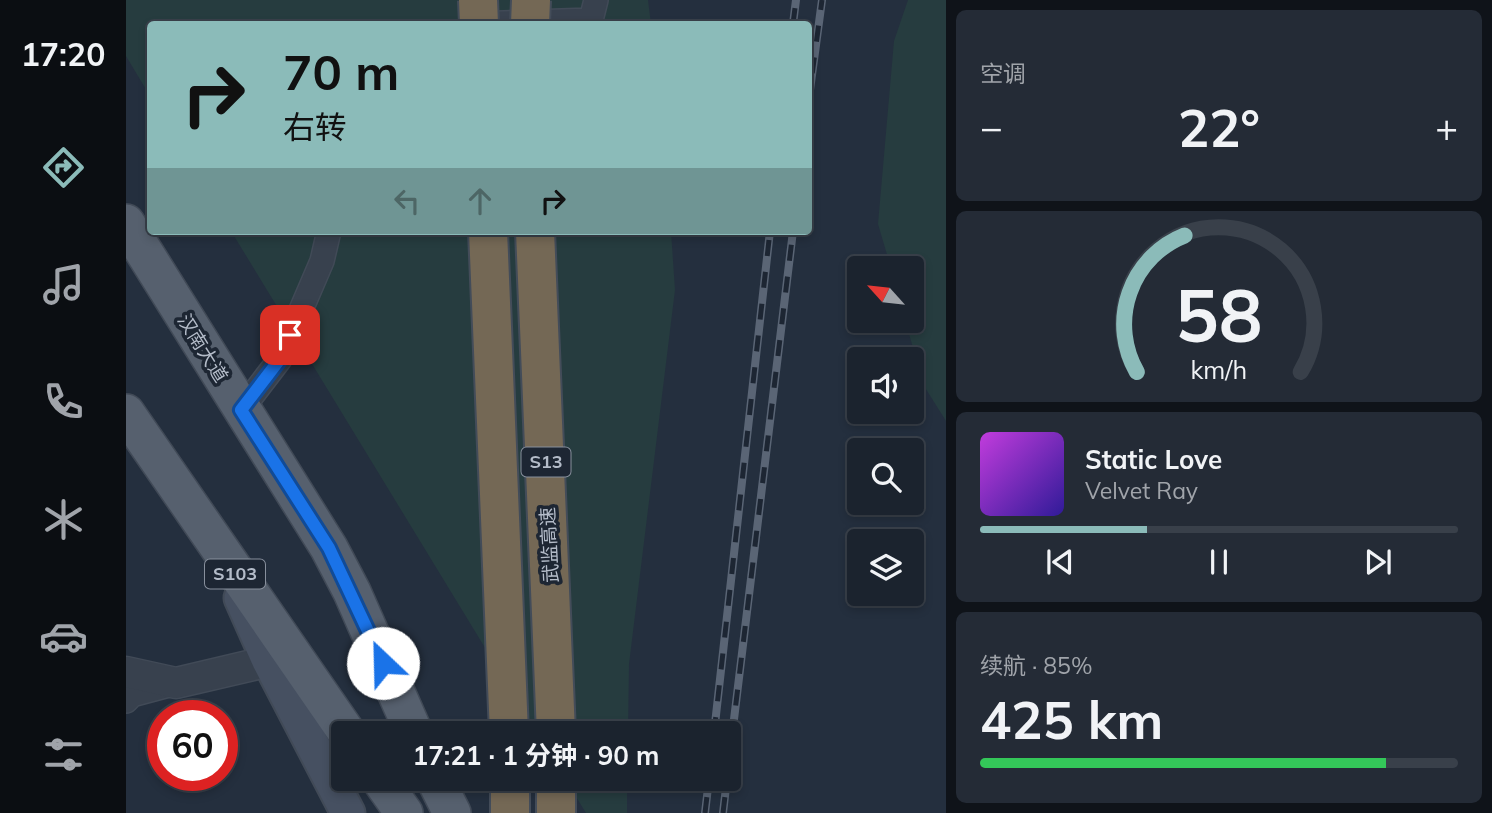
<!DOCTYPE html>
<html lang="zh">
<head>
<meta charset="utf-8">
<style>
  body { margin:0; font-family:Mulish,"Noto Sans SC",sans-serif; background:#242b36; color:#f1f3f6; height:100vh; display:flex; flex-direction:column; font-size:26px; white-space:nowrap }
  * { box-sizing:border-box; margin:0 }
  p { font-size:23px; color:#a0a4aa }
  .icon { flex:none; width:38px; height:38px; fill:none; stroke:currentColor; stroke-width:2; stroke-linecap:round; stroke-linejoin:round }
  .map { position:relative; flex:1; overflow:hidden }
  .side { display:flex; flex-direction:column; gap:10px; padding:10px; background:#0f1319; width:546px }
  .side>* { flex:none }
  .top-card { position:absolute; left:21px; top:21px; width:665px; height:214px; border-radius:7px; box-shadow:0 4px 10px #0003,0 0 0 2px #39404a; background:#8bbbb9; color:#111; overflow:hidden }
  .needle { width:46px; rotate:297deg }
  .fabs { position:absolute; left:721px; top:256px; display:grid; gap:14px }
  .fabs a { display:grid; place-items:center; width:77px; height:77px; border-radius:7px; background:#1b232e; box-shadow:0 4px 10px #0003,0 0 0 2px #39404a; font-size:35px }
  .speed { position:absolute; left:21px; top:700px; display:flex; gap:14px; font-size:35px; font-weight:700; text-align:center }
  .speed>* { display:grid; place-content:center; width:91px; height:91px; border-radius:50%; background:#1b232e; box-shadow:0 4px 10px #0003,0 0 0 2px #39404a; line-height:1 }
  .speed .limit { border:10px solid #d22; background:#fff; color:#111 }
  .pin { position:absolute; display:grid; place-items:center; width:60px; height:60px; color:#fff; margin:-30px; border-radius:14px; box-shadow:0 4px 10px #0006 }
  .me { position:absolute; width:77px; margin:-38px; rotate:336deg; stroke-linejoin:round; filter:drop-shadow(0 0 5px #0008) }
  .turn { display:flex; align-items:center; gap:24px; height:147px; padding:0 21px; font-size:32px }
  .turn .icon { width:91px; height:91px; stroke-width:2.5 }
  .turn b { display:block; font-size:49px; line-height:60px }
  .lanes { display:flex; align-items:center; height:66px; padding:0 21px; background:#0003; justify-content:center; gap:35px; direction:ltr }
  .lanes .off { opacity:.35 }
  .big { font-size:52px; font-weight:700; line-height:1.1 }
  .side .tile { flex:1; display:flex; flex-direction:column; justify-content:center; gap:10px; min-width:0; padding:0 24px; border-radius:10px; background:#242b36 }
  .side .dial { align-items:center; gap:0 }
  .dial svg { height:182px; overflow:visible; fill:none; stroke:#39404a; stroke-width:7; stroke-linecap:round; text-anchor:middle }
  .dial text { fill:#f1f3f6; stroke:none }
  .song { display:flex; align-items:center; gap:21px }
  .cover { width:84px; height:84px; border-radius:10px; background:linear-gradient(135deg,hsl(290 70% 55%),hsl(250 70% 35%)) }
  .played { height:7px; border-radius:4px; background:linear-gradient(90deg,#8bbbb9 35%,#39404a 35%) }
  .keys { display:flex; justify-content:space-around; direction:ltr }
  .heat { display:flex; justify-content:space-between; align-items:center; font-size:38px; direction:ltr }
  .charge { height:10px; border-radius:5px; background:linear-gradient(90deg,#34c759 85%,#39404a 0) }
  .trip { position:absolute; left:205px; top:721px; width:410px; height:70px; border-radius:7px; background:#1b232e; box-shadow:0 4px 10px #0003,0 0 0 2px #39404a; font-weight:700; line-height:70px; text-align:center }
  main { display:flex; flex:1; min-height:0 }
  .tabs { display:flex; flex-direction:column; width:126px; justify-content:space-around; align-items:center; background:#0b0e12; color:#a0a4aa }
  .tabs .icon { width:49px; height:49px }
  .tabs .current { color:#8bbbb9 }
  .tabs b { font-size:32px; color:#f1f3f6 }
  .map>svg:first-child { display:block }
  .green { fill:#263c3f }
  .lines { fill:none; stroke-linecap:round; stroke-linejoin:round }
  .minor-casing { stroke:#414a57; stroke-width:26 }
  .tertiary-casing { stroke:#414a57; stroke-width:33 }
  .secondary-casing { stroke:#414a57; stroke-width:37 }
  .primary-casing { stroke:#414a57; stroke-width:40 }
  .motorway-casing { stroke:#434c59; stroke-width:42 }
  .minor { stroke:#38414e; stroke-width:23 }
  .tertiary { stroke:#38414e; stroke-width:30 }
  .secondary { stroke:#465061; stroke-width:33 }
  .primary { stroke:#56606e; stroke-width:37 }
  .motorway { stroke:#746855; stroke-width:38 }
  .rail-casing { stroke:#5a6575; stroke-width:8 }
  .rail { stroke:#1d2633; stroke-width:5; stroke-dasharray:16; stroke-linecap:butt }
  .motorway-bridge-casing { stroke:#434c59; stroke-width:42; stroke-linecap:butt }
  .motorway-bridge { stroke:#746855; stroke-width:38 }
  .route-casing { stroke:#114b97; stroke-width:18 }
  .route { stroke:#1a73e8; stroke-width:12 }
  .labels { text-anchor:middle; stroke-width:7; stroke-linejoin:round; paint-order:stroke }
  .shield { fill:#1d2633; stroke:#878f9c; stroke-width:2 }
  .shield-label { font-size:18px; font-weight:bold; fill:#b4bcc9 }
  .street-label { font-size:19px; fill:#b4bcc9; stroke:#1d2633 }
</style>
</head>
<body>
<main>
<nav class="tabs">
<b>17:20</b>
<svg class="icon current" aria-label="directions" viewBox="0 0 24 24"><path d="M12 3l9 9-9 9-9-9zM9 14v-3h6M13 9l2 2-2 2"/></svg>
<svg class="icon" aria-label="music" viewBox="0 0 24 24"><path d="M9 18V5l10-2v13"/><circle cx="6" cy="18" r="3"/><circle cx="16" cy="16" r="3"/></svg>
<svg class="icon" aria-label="phone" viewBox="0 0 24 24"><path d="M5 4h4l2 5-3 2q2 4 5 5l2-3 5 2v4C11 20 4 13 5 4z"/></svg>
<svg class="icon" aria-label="climate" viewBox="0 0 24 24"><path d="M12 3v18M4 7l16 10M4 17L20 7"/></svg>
<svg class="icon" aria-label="car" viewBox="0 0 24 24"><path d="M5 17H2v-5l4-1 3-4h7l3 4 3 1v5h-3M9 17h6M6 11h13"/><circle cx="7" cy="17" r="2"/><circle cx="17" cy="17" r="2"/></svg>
<svg class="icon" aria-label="filters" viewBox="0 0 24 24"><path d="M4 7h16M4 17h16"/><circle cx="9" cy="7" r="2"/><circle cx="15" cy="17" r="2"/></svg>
</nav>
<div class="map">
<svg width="820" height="813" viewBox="0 0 820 813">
  <rect width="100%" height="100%" fill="#242f3e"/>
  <path class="green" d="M 0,0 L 522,0 L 525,24 L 24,24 L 24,96 L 0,56 Z
    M 782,0 L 820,0 L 820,421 L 798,386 L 779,320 L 786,320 L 786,268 L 765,268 L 752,224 L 768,41 Z
    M 105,231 L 545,231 L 549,290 L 503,664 L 502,733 L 411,733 Z
    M 439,779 L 501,779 L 501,813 L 460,813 Z"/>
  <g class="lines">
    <g class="minor-casing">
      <path id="minor" d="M 349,24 L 465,20 L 470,0
        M 115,410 L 154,359 L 196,261 L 203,231
        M 0,701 L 6,695 L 47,684"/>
    </g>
    <g class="tertiary-casing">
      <path id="tertiary" d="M 0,672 L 50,683 L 165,656"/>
    </g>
    <g class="secondary-casing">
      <path id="secondary" d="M 115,598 L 143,661 L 222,813"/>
    </g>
    <g class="primary-casing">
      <path id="primary" d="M 0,223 L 203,548 L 226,592 L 288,733
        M 0,413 L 221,733
        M 254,779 L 278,813
        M 309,779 L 326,813"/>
    </g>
    <g class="motorway-casing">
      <path id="motorway" d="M 362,231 L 383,733
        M 409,231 L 430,733
        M 384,779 L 384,813
        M 430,779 L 430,813"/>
    </g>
    <use href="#minor" class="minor"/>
    <use href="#tertiary" class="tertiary"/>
    <use href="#secondary" class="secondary"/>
    <use href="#primary" class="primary"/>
    <use href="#motorway" class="motorway"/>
    <g class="rail-casing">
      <path id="rail" d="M 667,24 L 670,0
        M 682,105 L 696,0
        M 588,733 L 644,231
        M 602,769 L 667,231
        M 579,813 L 583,779
        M 597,813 L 601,779"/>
    </g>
    <use href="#rail" class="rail"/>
    <g class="motorway-bridge-casing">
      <path id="motorway-bridge" d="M 352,0 L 353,24
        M 404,24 L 405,0"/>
    </g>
    <use href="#motorway-bridge" class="motorway-bridge"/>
  </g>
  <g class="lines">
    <g class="route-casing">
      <path id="route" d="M 164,335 L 154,359 L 115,410 L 203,548 L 257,663"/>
    </g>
    <use href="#route" class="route"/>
  </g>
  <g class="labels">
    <g class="shield">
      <rect x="395.5" y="447.5" width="49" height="29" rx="5"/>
      <rect x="79" y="559.5" width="60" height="29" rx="5"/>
    </g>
    <g class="shield-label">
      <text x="420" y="468">S13</text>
      <text x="109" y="580">S103</text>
    </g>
    <g class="street-label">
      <text transform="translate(77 348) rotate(58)" y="7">汉南大道</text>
      <text transform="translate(423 545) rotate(-93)" y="7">武监高速</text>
    </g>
  </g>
</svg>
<div class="fabs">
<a><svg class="needle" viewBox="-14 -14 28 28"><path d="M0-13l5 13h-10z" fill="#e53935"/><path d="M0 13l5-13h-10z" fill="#a0a4aa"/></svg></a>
<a><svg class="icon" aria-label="sound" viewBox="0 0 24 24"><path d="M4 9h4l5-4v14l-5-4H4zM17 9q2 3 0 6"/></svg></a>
<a><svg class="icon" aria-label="search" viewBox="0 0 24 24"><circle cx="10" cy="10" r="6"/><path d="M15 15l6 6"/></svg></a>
<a><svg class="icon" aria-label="layers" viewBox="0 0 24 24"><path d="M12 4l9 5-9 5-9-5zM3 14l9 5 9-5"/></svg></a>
</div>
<div class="speed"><div class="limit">60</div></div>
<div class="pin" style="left:164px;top:335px;background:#d93025"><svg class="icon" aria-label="arrive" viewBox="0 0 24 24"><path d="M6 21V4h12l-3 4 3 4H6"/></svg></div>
<svg class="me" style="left:257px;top:663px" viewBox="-20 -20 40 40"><circle r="19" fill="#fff"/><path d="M0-13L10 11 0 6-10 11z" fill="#1a73e8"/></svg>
<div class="trip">17:21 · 1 分钟 · 90 m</div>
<div class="top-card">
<div class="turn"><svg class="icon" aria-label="right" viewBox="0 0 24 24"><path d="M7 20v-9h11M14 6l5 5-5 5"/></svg><div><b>70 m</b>右转</div></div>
<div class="lanes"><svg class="icon off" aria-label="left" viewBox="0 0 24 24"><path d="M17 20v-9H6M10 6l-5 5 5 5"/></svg><svg class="icon off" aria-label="ahead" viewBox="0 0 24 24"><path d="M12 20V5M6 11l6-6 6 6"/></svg><svg class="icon" aria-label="right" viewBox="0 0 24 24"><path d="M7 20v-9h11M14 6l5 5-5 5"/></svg></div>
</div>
</div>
<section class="side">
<div class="tile"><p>空调</p>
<div class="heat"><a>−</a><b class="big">22°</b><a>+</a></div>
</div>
<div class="tile dial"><svg viewBox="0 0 100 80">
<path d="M14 69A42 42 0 1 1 86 69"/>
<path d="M14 69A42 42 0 0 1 35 9" stroke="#8bbbb9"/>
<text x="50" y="56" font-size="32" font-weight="700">58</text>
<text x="50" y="72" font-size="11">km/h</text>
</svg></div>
<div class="tile">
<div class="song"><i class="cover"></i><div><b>Static Love</b><p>Velvet Ray</p></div></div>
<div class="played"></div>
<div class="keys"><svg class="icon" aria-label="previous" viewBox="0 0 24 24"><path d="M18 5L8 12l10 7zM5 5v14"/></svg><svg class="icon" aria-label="pause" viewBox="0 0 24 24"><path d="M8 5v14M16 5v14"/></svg><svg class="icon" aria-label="next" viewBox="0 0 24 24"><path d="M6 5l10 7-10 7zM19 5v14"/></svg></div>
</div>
<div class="tile"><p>续航 · 85%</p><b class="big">425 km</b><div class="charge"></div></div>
</section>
</main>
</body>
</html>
